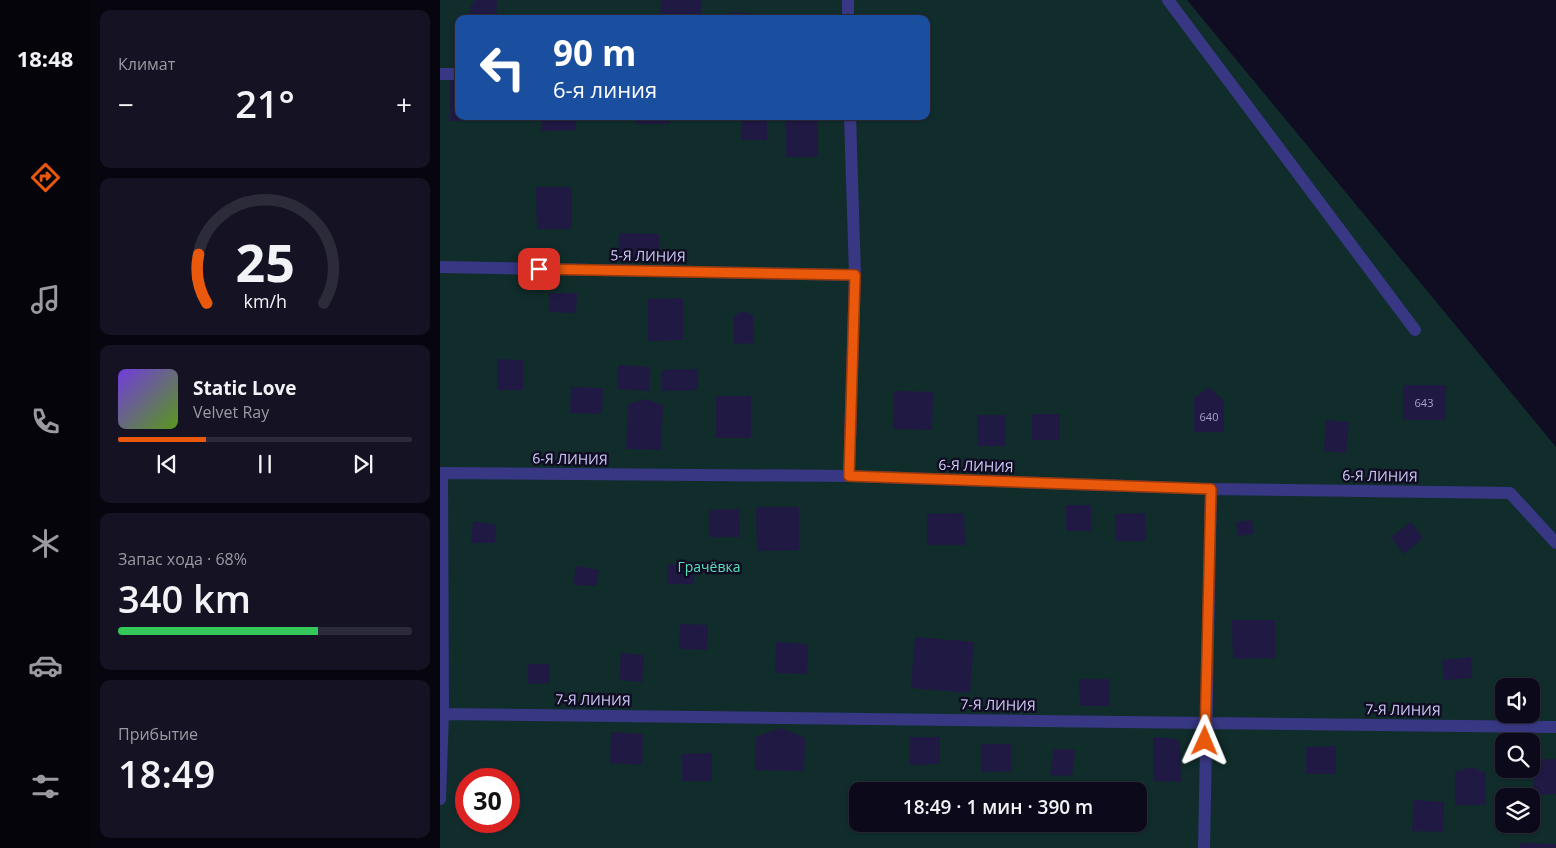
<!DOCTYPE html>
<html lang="ru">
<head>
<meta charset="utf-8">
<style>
  body { margin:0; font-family:"Open Sans",sans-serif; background:#151323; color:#f1f3f6; height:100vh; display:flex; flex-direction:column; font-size:19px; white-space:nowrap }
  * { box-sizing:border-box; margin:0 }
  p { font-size:16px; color:#9a9aa2 }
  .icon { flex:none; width:28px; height:28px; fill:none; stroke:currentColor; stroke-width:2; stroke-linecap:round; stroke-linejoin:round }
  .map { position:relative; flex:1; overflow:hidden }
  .details { display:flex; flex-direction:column; gap:10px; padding:10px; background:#07060e; width:350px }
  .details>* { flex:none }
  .guide { position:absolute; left:15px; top:15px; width:475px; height:105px; border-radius:10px; box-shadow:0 1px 4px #0004,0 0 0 1px #2c2b39; background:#1a4fa0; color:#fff; overflow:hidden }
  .buttons { position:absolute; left:1055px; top:678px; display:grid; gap:10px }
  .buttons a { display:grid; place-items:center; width:45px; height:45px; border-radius:10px; background:#0c0a1a; box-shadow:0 1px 4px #0004,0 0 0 1px #2c2b39; font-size:25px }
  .speed { position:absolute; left:15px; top:768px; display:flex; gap:10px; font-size:25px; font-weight:700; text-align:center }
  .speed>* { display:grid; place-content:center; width:65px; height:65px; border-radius:50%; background:#0c0a1a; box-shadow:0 1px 4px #0004,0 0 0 1px #2c2b39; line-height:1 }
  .speed .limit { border:8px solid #d22; background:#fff; color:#111 }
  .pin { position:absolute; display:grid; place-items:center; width:42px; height:42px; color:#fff; margin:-21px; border-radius:10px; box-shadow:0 2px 8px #0006 }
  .me { position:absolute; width:55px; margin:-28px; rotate:1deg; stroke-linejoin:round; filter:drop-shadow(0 0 4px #0008) }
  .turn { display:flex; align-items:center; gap:18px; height:105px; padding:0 15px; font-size:22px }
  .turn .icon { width:65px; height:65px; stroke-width:2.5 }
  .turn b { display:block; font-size:35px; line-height:42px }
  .big { font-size:38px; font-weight:600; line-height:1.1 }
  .details .card { flex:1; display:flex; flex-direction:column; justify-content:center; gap:8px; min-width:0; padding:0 18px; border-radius:10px; background:#151323 }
  .details .dial { align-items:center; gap:0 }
  .dial svg { height:130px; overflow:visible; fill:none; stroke:#2c2b39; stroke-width:7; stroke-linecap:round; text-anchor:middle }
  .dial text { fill:#f1f3f6; stroke:none }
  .song { display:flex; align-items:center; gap:15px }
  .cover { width:60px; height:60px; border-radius:8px; background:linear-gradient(135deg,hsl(260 70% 55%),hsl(90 70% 35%)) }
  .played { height:5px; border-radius:2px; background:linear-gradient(90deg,#ea580c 30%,#2c2b39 30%) }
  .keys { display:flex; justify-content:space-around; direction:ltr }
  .heat { display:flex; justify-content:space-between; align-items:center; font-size:28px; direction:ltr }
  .charge { height:8px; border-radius:4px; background:linear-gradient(90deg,#34c759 68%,#2c2b39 0) }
  .trip { position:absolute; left:409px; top:782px; width:298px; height:50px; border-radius:10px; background:#0c0a1a; box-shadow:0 1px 4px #0004,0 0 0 1px #2c2b39; font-weight:600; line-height:50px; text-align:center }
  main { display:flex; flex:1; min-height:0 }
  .tab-bar { display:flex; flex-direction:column; width:90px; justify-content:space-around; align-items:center; background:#05040a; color:#9a9aa2 }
  .tab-bar .icon { width:35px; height:35px }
  .tab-bar .active { color:#ea580c }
  .tab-bar b { font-size:22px; color:#f1f3f6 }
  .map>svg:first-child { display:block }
  .green { fill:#102d2b; fill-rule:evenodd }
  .building { fill:#201944 }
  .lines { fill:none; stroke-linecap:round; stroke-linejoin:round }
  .minor { stroke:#383783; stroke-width:12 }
  .route-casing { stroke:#983908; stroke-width:12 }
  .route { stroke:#ea580c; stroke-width:9 }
  .labels { text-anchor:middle; stroke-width:5; stroke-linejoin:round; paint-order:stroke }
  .number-label { font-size:11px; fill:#a6a1d0 }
  .street-label { font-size:14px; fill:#d3ceff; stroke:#100d22 }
  .park-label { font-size:14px; fill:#58e2bc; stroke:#100d22 }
</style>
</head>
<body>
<main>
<nav class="tab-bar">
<b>18:48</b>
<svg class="icon active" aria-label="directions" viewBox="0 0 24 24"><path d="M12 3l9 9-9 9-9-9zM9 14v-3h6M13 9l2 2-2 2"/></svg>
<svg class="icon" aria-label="music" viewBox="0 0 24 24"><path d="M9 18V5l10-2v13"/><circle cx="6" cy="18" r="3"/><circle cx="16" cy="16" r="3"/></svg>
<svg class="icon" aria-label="phone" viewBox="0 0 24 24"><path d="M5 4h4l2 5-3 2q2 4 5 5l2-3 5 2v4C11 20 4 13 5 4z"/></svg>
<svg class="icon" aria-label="climate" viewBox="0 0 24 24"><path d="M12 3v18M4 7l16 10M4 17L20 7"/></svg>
<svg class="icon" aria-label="car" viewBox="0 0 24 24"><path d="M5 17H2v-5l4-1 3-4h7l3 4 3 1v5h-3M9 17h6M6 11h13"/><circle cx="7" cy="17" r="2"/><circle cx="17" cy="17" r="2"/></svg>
<svg class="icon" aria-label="filters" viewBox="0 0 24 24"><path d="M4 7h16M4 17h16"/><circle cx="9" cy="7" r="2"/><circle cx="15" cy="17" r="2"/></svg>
</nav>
<section class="details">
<div class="card"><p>Климат</p>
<div class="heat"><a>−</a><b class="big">21°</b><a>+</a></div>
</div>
<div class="card dial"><svg viewBox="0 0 100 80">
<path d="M14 69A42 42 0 1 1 86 69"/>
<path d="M14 69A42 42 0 0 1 9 39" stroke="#ea580c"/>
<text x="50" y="56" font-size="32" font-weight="700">25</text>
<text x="50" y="72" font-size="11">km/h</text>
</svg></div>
<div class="card">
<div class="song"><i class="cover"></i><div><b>Static Love</b><p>Velvet Ray</p></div></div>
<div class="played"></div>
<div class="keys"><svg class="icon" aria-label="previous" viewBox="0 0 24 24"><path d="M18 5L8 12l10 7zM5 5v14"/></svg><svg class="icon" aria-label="pause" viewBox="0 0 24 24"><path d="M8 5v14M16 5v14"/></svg><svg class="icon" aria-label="next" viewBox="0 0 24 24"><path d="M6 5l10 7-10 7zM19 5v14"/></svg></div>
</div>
<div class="card"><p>Запас хода · 68%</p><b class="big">340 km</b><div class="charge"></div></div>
<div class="card"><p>Прибытие</p><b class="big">18:49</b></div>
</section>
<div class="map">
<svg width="1116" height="848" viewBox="0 0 1116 848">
  <rect width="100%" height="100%" fill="#100d22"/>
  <path class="green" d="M 0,0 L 747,0 L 1116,447 L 1116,848 L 0,848 ZM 19,19 L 486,19 L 486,116 L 19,116 ZM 1064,686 L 1091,686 L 1091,714 L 1064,714 ZM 1064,741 L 1091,741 L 1091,769 L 1064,769 ZM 26,779 L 69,779 L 69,821 L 26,821 ZM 418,791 L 698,791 L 698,824 L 418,824 ZM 1064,796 L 1091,796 L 1091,824 L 1064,824 Z"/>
  <path class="building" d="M 36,0 L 57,0 L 56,19 L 30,19 L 31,4 Z
    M 221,0 L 262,0 L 260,19 L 220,19 Z
    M 291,12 L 331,15 L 331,19 L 291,19 Z
    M 115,15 L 141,15 L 141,19 L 115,19 Z
    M 10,79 L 19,79 L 19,116 L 45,116 L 45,120 L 10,121 Z
    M 101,116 L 136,116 L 136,130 L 101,131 Z
    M 195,116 L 230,116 L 230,124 L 195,124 Z
    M 301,116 L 327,116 L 327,140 L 301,140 Z
    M 346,116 L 378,116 L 378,157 L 346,157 Z
    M 96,187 L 132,187 L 132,229 L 97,229 Z
    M 179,233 L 219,234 L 219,261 L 178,261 Z
    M 109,293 L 137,293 L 136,313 L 109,312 Z
    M 243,298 L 243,340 L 208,341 L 208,299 Z
    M 303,311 L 313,315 L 314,343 L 294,344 L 294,316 Z
    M 57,359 L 83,360 L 83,390 L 57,390 Z
    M 178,365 L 210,367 L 209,391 L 177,389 Z
    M 258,369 L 258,390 L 222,391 L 221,370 Z
    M 963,385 L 1006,385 L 1005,420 L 963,420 Z
    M 131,387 L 163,388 L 162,414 L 130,413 Z
    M 769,387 L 784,401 L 784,432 L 754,432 L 754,398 Z
    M 454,391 L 493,392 L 492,430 L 453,429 Z
    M 276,396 L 311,396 L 311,438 L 276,438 Z
    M 205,399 L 223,405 L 221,450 L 186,449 L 188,404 Z
    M 592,414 L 620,414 L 620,440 L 592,440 Z
    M 537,415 L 565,415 L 565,446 L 538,446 Z
    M 886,420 L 909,422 L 906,453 L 884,451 Z
    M 626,505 L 651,505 L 651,531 L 626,531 Z
    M 316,507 L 359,507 L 359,550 L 317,551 Z
    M 299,509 L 300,537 L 269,537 L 269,510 Z
    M 524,513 L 525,545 L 487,545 L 487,514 Z
    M 705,513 L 706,541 L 676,541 L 675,514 Z
    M 812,520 L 814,534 L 798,536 L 796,522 Z
    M 33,521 L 56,525 L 55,543 L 31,543 Z
    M 971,522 L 983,538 L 964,554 L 951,537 Z
    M 228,564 L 254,564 L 253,584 L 227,584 Z
    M 136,566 L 159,570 L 156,586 L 133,585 Z
    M 792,620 L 835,620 L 835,658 L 793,659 Z
    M 240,624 L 268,625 L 267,650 L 239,649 Z
    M 475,637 L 534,642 L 530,693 L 471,688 Z
    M 336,642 L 368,644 L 367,674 L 335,673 Z
    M 181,653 L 204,655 L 202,682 L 179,680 Z
    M 1031,657 L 1032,678 L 1004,680 L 1002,660 Z
    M 88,664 L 110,664 L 110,683 L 88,684 Z
    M 639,679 L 669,679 L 670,706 L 640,706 Z
    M 341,728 L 365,738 L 364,771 L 315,770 L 316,737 Z
    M 171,732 L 203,734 L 202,765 L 170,763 Z
    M 469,737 L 500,737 L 500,764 L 470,765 Z
    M 713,737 L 730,738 L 740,741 L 741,782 L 713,781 Z
    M 541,744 L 571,744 L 571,771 L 541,772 Z
    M 896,746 L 896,774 L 866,774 L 866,747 Z
    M 614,749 L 635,750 L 632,776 L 610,775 Z
    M 272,753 L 272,781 L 242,781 L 242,754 Z
    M 1116,759 L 1116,794 L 1094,795 L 1093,760 Z
    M 1032,767 L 1046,773 L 1045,805 L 1015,805 L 1015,772 Z
    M 502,783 L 502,791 L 472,791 L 472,784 Z
    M 974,800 L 1004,802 L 1003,832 L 972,831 Z
    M 1080,843 L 1116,844 L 1116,848 L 1080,848 Z"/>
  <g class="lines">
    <path class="minor" d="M 408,0 L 408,19
      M 728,0 L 975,330
      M 0,74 L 19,74
      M 0,267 L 415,275
      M 0,473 L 409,476 L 771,489 L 1070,493 L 1116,543
      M 409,476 L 415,275 L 410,116
      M 0,714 L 1116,727
      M 0,799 L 3,714 L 2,473
      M 764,848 L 771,489"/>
  </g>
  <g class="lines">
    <g class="route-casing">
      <path id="route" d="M 99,269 L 415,275 L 409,476 L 771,489 L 765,741"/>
    </g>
    <use href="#route" class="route"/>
  </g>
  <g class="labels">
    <g class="number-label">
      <text x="984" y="407">643</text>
      <text x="769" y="421">640</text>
    </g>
    <g class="street-label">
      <text transform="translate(208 256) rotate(1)" y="5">5-Я ЛИНИЯ</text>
      <text transform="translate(130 459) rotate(1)" y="5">6-Я ЛИНИЯ</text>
      <text transform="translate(536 466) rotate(2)" y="5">6-Я ЛИНИЯ</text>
      <text transform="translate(940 476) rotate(1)" y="5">6-Я ЛИНИЯ</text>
      <text transform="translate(153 700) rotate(1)" y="5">7-Я ЛИНИЯ</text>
      <text transform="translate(558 705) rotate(1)" y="5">7-Я ЛИНИЯ</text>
      <text transform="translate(963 710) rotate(1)" y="5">7-Я ЛИНИЯ</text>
    </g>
    <g class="park-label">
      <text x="269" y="572">Грачёвка</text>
    </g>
  </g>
</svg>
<div class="buttons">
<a><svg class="icon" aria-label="sound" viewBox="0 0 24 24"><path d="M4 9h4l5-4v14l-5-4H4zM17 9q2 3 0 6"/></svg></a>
<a><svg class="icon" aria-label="search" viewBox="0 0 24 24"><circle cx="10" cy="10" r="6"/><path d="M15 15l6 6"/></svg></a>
<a><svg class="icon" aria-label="layers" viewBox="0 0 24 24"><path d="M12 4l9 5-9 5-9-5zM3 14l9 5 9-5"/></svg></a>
</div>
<div class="speed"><div class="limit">30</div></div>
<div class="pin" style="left:99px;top:269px;background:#d93025"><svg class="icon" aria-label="arrive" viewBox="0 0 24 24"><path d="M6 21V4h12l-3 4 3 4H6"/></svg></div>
<svg class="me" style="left:765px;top:741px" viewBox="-20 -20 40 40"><path d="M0-17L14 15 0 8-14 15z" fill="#ea580c" stroke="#fff" stroke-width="4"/></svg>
<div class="trip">18:49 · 1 мин · 390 m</div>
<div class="guide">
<div class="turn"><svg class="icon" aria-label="left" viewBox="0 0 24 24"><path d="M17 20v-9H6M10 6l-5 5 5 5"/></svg><div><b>90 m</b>6-я линия</div></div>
</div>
</div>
</main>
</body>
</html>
